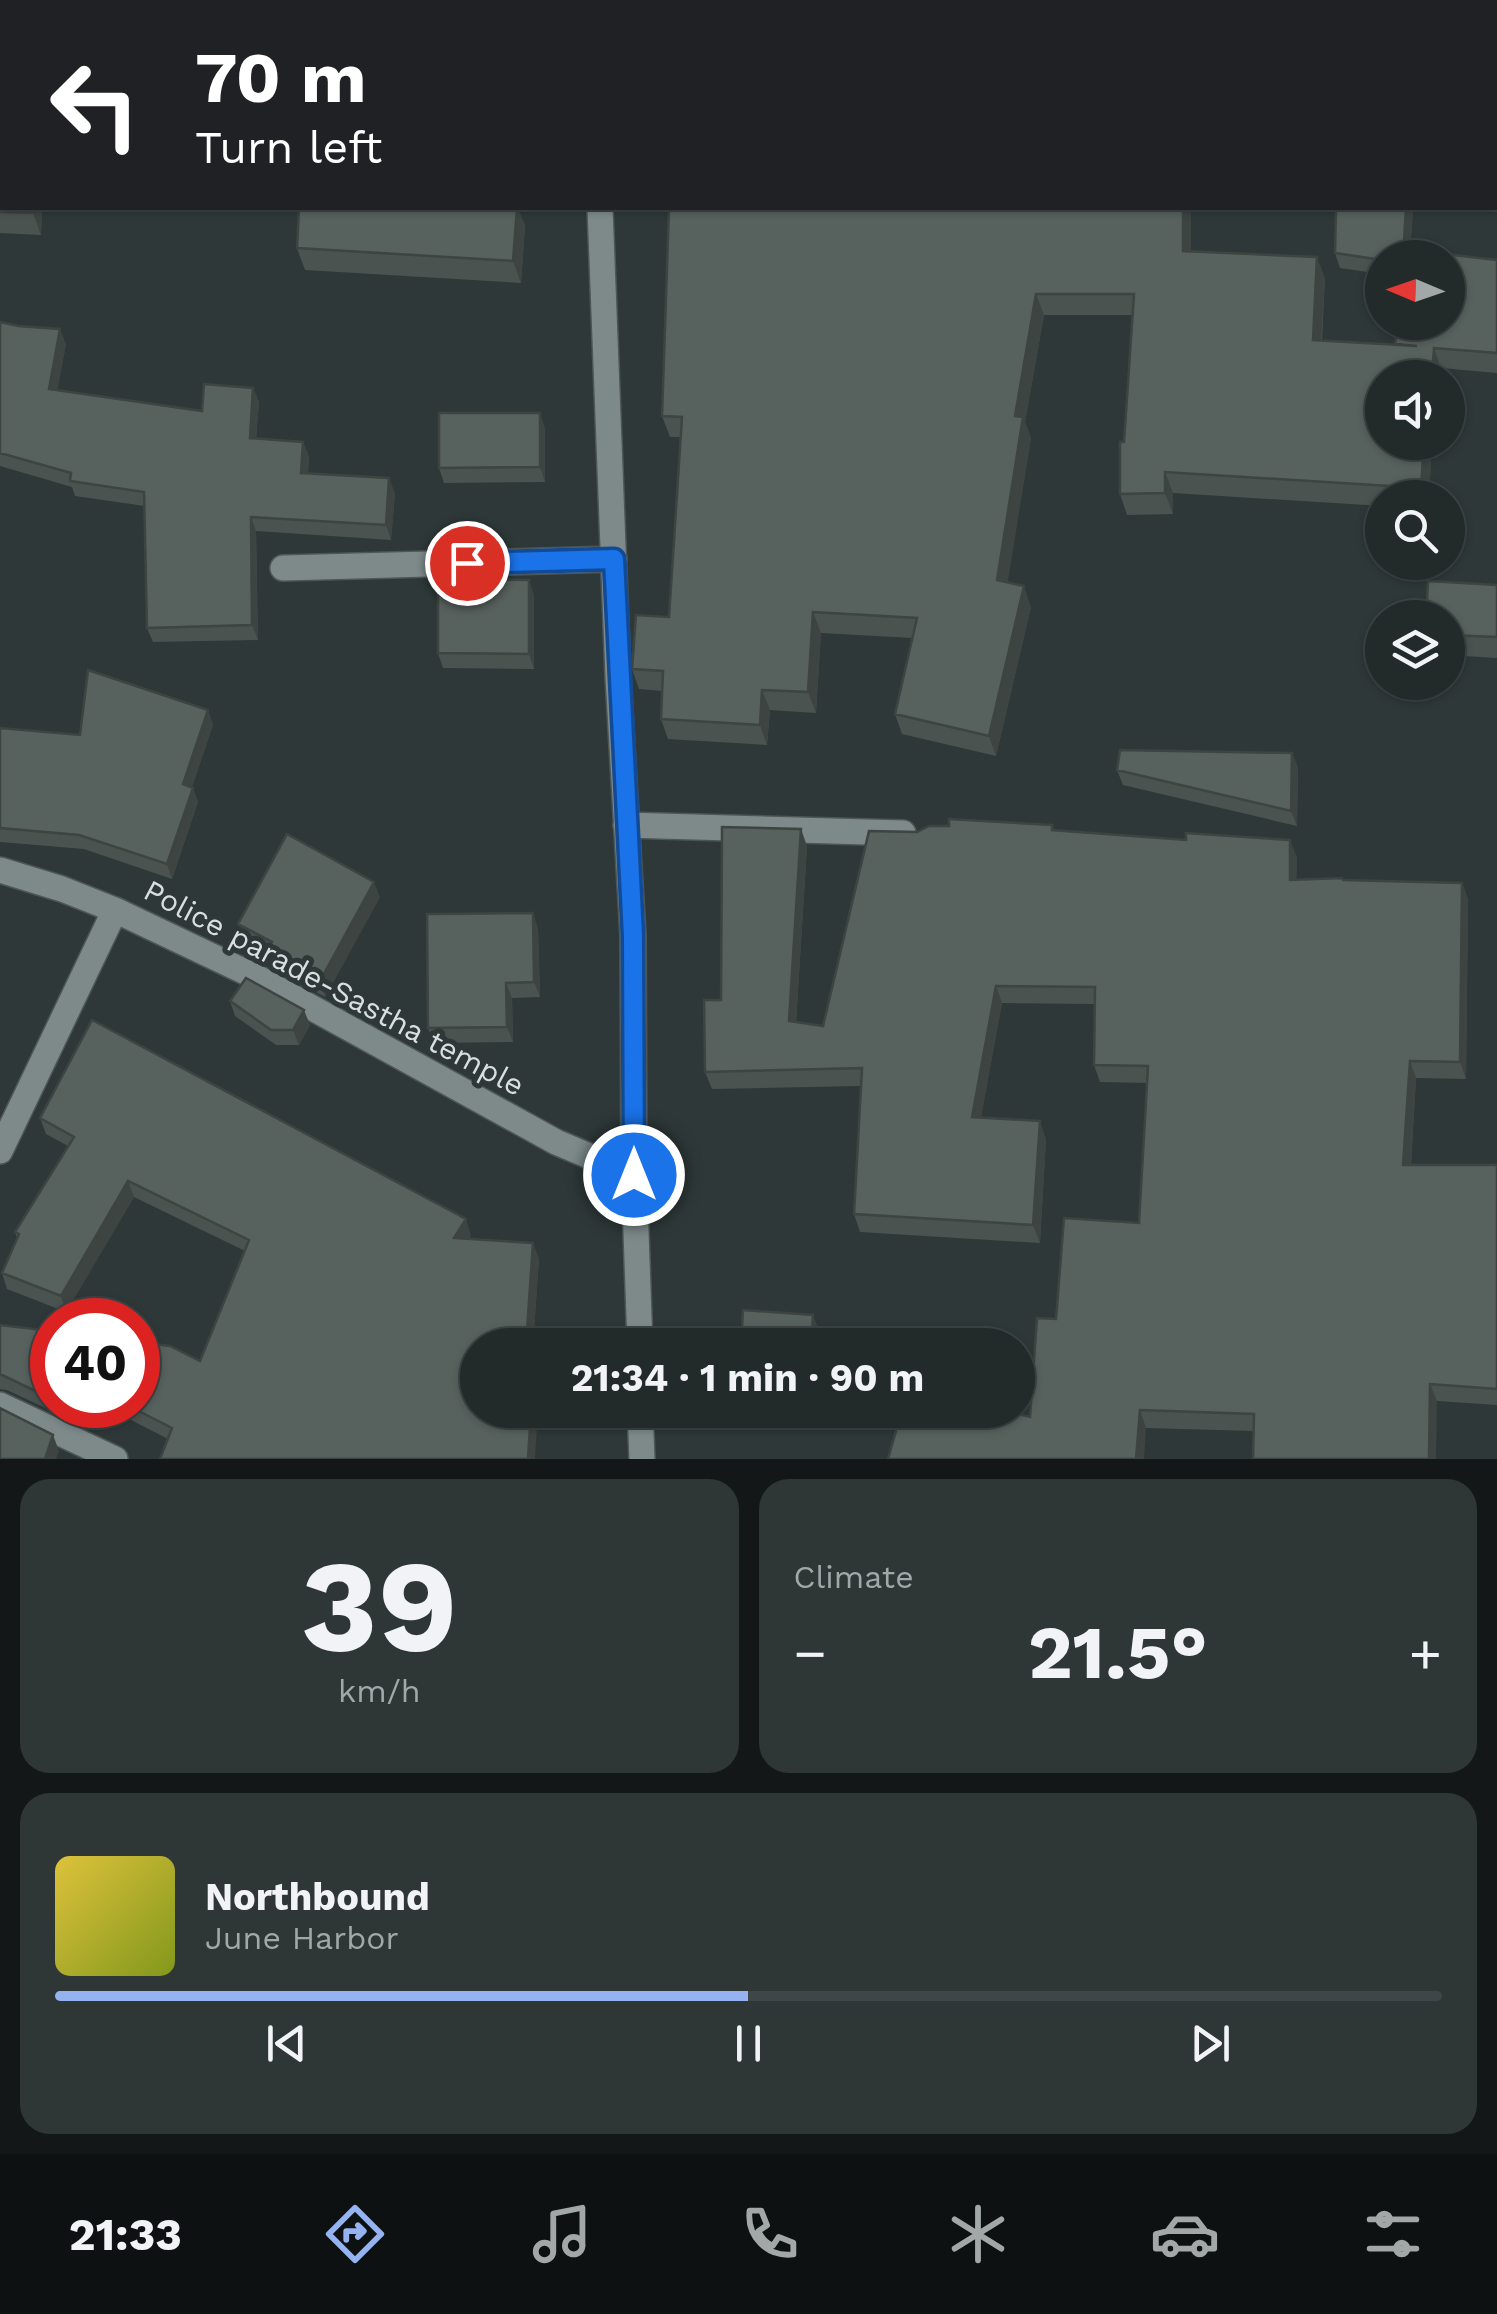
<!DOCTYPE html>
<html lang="en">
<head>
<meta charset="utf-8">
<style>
  body { margin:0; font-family:"Work Sans",sans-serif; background:#2e3636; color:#f1f3f6; height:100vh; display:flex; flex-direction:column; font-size:38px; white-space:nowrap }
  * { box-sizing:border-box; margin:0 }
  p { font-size:32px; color:#a2a7a8 }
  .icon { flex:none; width:55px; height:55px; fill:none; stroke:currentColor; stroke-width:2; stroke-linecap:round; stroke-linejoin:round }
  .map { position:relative; height:1459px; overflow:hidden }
  .drawer { display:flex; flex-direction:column; gap:20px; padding:20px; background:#131717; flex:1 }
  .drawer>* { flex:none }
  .hud { position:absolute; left:0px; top:0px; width:1498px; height:210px; box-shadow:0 2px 8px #0004,0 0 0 2px #3f4647; background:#202124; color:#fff; overflow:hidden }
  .needle { width:65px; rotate:272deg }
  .tools { position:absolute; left:1365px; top:240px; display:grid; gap:20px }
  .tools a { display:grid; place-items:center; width:100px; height:100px; border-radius:50%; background:#222a2a; box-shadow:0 2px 8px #0004,0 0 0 2px #3f4647; font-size:50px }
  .speed { position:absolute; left:30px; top:1298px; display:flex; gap:20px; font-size:50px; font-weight:700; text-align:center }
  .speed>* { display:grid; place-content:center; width:130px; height:130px; border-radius:50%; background:#222a2a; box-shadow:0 2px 8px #0004,0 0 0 2px #3f4647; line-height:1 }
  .speed .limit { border:15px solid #d22; background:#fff; color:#111 }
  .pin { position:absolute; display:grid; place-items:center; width:85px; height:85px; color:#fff; margin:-42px; border:5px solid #fff; border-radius:50%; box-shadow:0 2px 10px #0007 }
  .me { position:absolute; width:110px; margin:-55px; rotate:0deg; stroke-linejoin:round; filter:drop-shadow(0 0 8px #0008) }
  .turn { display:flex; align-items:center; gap:35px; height:210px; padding:0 30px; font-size:45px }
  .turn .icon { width:130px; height:130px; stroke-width:2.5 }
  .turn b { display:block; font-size:70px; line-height:85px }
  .big { font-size:75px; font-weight:700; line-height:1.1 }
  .drawer .widget { flex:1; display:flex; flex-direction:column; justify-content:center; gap:15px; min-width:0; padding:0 35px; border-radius:30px; background:#2e3636 }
  .drawer .dial { align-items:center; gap:0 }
  .dial b { font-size:130px; line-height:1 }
  .song { display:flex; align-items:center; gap:30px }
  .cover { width:120px; height:120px; border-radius:15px; background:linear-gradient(135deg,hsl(50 70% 55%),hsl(70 70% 35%)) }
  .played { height:10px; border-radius:5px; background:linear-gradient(90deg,#95b2f1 50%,#3f4647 50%) }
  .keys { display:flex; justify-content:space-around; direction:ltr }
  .heat { display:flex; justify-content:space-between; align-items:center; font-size:55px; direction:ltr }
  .drawer .tiles { flex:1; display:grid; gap:20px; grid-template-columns:1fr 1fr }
  .widget:last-child { grid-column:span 2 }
  .trip { position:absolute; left:460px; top:1328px; width:575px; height:100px; border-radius:50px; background:#222a2a; box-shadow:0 2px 8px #0004,0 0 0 2px #3f4647; font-weight:700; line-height:100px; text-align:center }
  .tab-bar { display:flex; height:160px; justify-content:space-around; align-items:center; background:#0e1111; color:#a2a7a8 }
  .tab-bar .icon { width:70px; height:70px }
  .tab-bar .active { color:#95b2f1 }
  .tab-bar b { font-size:45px; color:#f1f3f6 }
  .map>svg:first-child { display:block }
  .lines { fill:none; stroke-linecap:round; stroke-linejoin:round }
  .minor-casing { stroke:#4d5555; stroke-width:28 }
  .major-casing { stroke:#4d5555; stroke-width:28 }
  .minor { stroke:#7e8a8a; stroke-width:25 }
  .major { stroke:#49afca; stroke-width:25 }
  .wall { fill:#4b5350 }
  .shaded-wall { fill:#3d4441 }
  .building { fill:#57615d; stroke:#3d4441; stroke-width:2.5 }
  .route-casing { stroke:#114b97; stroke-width:25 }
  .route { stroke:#1a73e8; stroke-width:18 }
  .labels { text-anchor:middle; stroke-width:10; stroke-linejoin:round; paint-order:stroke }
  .street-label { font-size:30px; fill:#d9dfdf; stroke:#2e3838 }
</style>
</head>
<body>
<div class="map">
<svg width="1497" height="1459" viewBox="0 0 1497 1459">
  <rect width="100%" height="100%" fill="#2e3838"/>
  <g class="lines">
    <g class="minor-casing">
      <path id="minor" d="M 600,208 L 618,677 L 633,936 L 634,1175 L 640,1345
        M 283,568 L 614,559
        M 626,825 L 903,833
        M 0,870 L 62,889 L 115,910 L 256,977 L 556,1142 L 634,1175
        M 0,1151 L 115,910
        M 0,1405 L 115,1459
        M 640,1410 L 642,1459"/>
    </g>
    <g class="major-casing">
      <path id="major" d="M 574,0 L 582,2
        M 0,22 L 2,22
        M 1495,112 L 1497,112"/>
    </g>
    <use href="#minor" class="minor"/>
    <use href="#major" class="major"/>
  </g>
  <path class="wall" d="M 1146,0 L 1225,0 L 1225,2 L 1147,2 Z
    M 0,65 L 2,208 L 42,208 L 41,235 L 0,233 Z
    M 1191,208 L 1191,251 L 1325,278 L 1322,340 L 1395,345 L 1448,258 L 1382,258 L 1382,274 L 1340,268 L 1335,253 L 1336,208 L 1413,208 L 1410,254 L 1497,260 L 1497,373 L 1441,368 L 1441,378 L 1382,378 L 1382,442 L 1437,442 L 1436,458 L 1431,458 L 1429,498 L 1382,498 L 1382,506 L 1173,493 L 1173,514 L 1127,515 L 1120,494 L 1133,315 L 1044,315 L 1025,422 L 1031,438 L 1007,582 L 1031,607 L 996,756 L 902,734 L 895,714 L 913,638 L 821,633 L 816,713 L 770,710 L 767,745 L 668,739 L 661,719 L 662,691 L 639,689 L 632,669 L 669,617 L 680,437 L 670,437 L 662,416 Z
    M 525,225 L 521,283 L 305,270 L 297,248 Z
    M 0,322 L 18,326 L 66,344 L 57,390 L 202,411 L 253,388 L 259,402 L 256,439 L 303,442 L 309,457 L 308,473 L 395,493 L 391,540 L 256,531 L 258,640 L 153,642 L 147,628 L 145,506 L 75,496 L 72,487 L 0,466 Z
    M 545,428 L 545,482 L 444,483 L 439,468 Z
    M 1497,585 L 1497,658 L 1448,655 L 1448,618 Z
    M 534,595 L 534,669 L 443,668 L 438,653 Z
    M 208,710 L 213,725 L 192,787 L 198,802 L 172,879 L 84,849 L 0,842 L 0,728 L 80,735 Z
    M 1292,753 L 1298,768 L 1297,826 L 1123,785 L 1117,770 Z
    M 1052,825 L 1054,830 L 1297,857 L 1296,880 L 1462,883 L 1468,900 L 1466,1079 L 1416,1078 L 1411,1165 L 1497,1165 L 1497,1405 L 1437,1401 L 1253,1431 L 1146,1428 L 1030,1417 L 1056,1319 L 1139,1223 L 1147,1083 L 1100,1082 L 1094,1065 L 1095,1004 L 1002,1003 L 981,1117 L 1046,1139 L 1040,1243 L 860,1232 L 854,1214 L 861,1086 L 712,1089 L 705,1072 L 721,1000 L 807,846 L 796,1022 L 823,1026 L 917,832 Z
    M 380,897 L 325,997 L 270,966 L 266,951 L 244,939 L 238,924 Z
    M 538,928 L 540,997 L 512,998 L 513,1042 L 434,1043 L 428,1028 Z
    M 230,1001 L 310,1025 L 299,1045 L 276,1045 L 235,1016 Z
    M 40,1118 L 471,1235 L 469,1239 L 539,1258 L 533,1345 L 478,1345 L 168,1439 L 102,1405 L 138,1405 L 200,1361 L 245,1251 L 134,1197 L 66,1312 L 7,1289 L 2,1273 L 17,1238 L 15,1232 L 68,1146 L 46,1134 Z
    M 0,1325 L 52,1331 L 52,1405 L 74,1405 L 69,1419 L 7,1390 L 0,1389 Z
    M 741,1410 L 858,1410 L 857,1421 L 742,1414 Z"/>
  <path class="shaded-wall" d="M 33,208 L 42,208 L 41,235 L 33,213 Z
    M 517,208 L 518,208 L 525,225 L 521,283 L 513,261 Z
    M 1183,208 L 1191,208 L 1191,272 L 1183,251 Z
    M 1406,208 L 1413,208 L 1410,258 L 1403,258 Z
    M 1317,257 L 1325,278 L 1320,360 L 1313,340 Z
    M 1036,294 L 1044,315 L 1025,422 L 1031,438 L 1005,600 L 997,580 L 1015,416 Z
    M 60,329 L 66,344 L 55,404 L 49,389 Z
    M 1434,348 L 1441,368 L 1441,378 L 1432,378 Z
    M 253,388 L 259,402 L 255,453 L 250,438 Z
    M 540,413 L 545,428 L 545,482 L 540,467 Z
    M 303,442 L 309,457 L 307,487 L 301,473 Z
    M 1424,442 L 1426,442 L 1431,458 L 1429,498 L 1424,498 L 1421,488 Z
    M 1431,442 L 1437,442 L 1436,458 Z
    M 1165,472 L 1173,493 L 1173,514 L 1165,493 Z
    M 389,478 L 395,493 L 391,540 L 386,525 Z
    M 251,517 L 256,531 L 258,640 L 252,625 Z
    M 529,580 L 534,595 L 534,669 L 529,654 Z
    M 1024,586 L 1031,607 L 996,756 L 989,736 Z
    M 813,612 L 821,633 L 816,713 L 808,692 Z
    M 762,690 L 770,710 L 767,745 L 760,725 Z
    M 208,710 L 213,725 L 188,799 L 183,784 Z
    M 1292,753 L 1298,768 L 1297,826 L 1291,811 Z
    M 193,788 L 198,802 L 172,879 L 167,864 Z
    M 801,829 L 807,846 L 795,1038 L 789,1021 Z
    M 1290,840 L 1297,857 L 1296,897 L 1290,880 Z
    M 374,882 L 380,897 L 325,997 L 320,981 Z
    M 1462,883 L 1468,900 L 1466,1079 L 1460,1062 Z
    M 533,913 L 538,928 L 540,997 L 534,982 Z
    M 506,983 L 512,998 L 513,1042 L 507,1027 Z
    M 996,986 L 1002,1003 L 978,1134 L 972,1117 Z
    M 304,1010 L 310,1025 L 299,1045 L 293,1030 Z
    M 1410,1061 L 1416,1078 L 1410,1182 L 1403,1165 Z
    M 1040,1121 L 1046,1139 L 1040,1243 L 1033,1225 Z
    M 128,1181 L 134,1197 L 66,1312 L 61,1296 Z
    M 466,1219 L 471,1235 L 460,1254 L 454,1238 Z
    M 533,1243 L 539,1258 L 533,1345 L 526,1345 Z
    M 813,1315 L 818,1328 L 816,1345 L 811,1345 Z
    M 1430,1384 L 1437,1401 L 1436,1459 L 1429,1459 Z
    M 64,1405 L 74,1405 L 69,1419 Z
    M 531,1410 L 538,1410 L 535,1459 L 528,1459 Z
    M 1140,1410 L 1146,1428 L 1144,1459 L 1136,1459 Z
    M 53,1435 L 59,1451 L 56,1459 L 45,1459 Z"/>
  <path class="building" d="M 0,65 L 2,65 L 2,208 L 33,208 L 33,213 L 0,212 Z
    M 299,208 L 517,208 L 513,261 L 297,248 Z
    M 669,208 L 1183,208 L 1183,251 L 1317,257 L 1313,340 L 1417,346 L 1395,344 L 1399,322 L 1448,322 L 1448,258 L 1409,258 L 1410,250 L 1497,260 L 1497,353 L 1434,348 L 1432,378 L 1382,378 L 1382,442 L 1424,442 L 1421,488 L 1165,472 L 1165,493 L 1120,494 L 1120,442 L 1124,442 L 1134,294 L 1036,294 L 1015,416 L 1023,417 L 997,580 L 1024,586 L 989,736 L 895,714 L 917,618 L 813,612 L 808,692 L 762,690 L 760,725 L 661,719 L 663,671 L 632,669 L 636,615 L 669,617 L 682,417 L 662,416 Z
    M 1336,208 L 1406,208 L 1403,258 L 1382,258 L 1382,260 L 1335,253 Z
    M 0,322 L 18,326 L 60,329 L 49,389 L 202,411 L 204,384 L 253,388 L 250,438 L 303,442 L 301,473 L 389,478 L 386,525 L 251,517 L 252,625 L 147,628 L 144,492 L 70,481 L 71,473 L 0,453 Z
    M 439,413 L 540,413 L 540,467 L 439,468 Z
    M 438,579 L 529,580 L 529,654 L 438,653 Z
    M 1428,581 L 1497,585 L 1497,637 L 1448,635 L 1448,618 L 1426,618 Z
    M 88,670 L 208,710 L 183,784 L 193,788 L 167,864 L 79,835 L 0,828 L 0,728 L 80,735 Z
    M 1120,750 L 1292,753 L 1291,811 L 1117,770 Z
    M 949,819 L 1052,825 L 1052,830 L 1186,840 L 1186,833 L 1290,840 L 1290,880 L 1342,878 L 1343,880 L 1462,883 L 1460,1062 L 1410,1061 L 1403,1165 L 1497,1165 L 1497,1389 L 1430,1384 L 1429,1459 L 1253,1459 L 1254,1414 L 1140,1410 L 1136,1459 L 888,1459 L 902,1410 L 1002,1410 L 1030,1417 L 1037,1318 L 1056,1319 L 1064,1218 L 1139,1223 L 1148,1066 L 1094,1065 L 1095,987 L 996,986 L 972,1117 L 1040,1121 L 1033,1225 L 854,1214 L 862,1068 L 705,1072 L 704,1000 L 721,1000 L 722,827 L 801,829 L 789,1021 L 823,1026 L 869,831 L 917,832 L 929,826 L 949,826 Z
    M 287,834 L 374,882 L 320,981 L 265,951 L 272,942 L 238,924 Z
    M 533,913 L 534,982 L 506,983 L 507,1027 L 428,1028 L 427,914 Z
    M 246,978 L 304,1010 L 293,1030 L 271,1030 L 230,1001 Z
    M 92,1020 L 466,1219 L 454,1238 L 533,1243 L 526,1345 L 478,1345 L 478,1410 L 531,1410 L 528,1459 L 160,1459 L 172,1428 L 127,1405 L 138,1405 L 138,1342 L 170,1346 L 200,1361 L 249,1240 L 128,1181 L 61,1296 L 2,1273 L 19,1234 L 15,1232 L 74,1137 L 40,1118 Z
    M 743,1310 L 813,1315 L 811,1345 L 741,1345 Z
    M 0,1325 L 52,1331 L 52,1399 L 0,1374 Z
    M 0,1408 L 53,1435 L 45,1459 L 0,1459 Z"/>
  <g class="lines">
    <g class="route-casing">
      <path id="route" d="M 467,563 L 614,559 L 633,936 L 634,1175"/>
    </g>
    <use href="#route" class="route"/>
  </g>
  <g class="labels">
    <g class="street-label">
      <text transform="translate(334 988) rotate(28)" y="10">Police parade-Sastha temple</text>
    </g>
  </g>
</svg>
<div class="tools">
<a><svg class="needle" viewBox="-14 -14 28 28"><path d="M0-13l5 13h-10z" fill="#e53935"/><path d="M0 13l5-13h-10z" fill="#a2a7a8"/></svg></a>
<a><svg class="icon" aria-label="sound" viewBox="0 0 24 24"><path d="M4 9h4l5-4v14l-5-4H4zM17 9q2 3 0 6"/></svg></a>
<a><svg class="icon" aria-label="search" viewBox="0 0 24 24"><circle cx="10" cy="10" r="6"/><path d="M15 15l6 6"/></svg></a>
<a><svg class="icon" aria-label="layers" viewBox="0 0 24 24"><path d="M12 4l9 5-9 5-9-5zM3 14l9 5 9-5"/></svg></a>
</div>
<div class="speed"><div class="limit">40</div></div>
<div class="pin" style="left:467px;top:563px;background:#d93025"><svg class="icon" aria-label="arrive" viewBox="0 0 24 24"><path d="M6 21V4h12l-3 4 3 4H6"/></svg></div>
<svg class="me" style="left:634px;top:1175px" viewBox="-20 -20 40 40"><circle r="17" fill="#1a73e8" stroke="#fff" stroke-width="3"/><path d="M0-11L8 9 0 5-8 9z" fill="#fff"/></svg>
<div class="trip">21:34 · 1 min · 90 m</div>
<div class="hud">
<div class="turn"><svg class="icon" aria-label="left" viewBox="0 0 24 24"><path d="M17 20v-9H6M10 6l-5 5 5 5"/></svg><div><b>70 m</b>Turn left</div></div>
</div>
</div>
<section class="drawer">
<div class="tiles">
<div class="widget dial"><b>39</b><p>km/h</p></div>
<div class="widget"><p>Climate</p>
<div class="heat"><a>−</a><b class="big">21.5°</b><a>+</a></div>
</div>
<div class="widget">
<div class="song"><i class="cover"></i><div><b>Northbound</b><p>June Harbor</p></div></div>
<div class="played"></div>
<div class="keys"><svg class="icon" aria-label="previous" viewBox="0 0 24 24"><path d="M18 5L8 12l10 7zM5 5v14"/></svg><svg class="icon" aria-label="pause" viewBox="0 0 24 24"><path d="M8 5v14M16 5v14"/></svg><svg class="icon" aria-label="next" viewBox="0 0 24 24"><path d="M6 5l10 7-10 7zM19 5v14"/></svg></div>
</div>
</div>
</section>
<nav class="tab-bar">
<b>21:33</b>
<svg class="icon active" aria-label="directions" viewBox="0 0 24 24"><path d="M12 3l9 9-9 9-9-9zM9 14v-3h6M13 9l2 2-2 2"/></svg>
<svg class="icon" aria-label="music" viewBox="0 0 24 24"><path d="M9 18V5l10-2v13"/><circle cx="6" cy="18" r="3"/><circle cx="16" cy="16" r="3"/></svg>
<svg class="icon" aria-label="phone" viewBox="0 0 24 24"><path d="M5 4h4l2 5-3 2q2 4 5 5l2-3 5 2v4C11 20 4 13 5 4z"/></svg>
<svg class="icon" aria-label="climate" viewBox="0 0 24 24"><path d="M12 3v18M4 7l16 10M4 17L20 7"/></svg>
<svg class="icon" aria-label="car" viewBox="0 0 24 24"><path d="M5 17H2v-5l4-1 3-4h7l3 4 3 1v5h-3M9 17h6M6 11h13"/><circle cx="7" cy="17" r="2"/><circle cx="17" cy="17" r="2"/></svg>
<svg class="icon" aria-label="filters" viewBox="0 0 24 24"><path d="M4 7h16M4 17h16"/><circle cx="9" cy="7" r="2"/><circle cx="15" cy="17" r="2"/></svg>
</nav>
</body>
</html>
